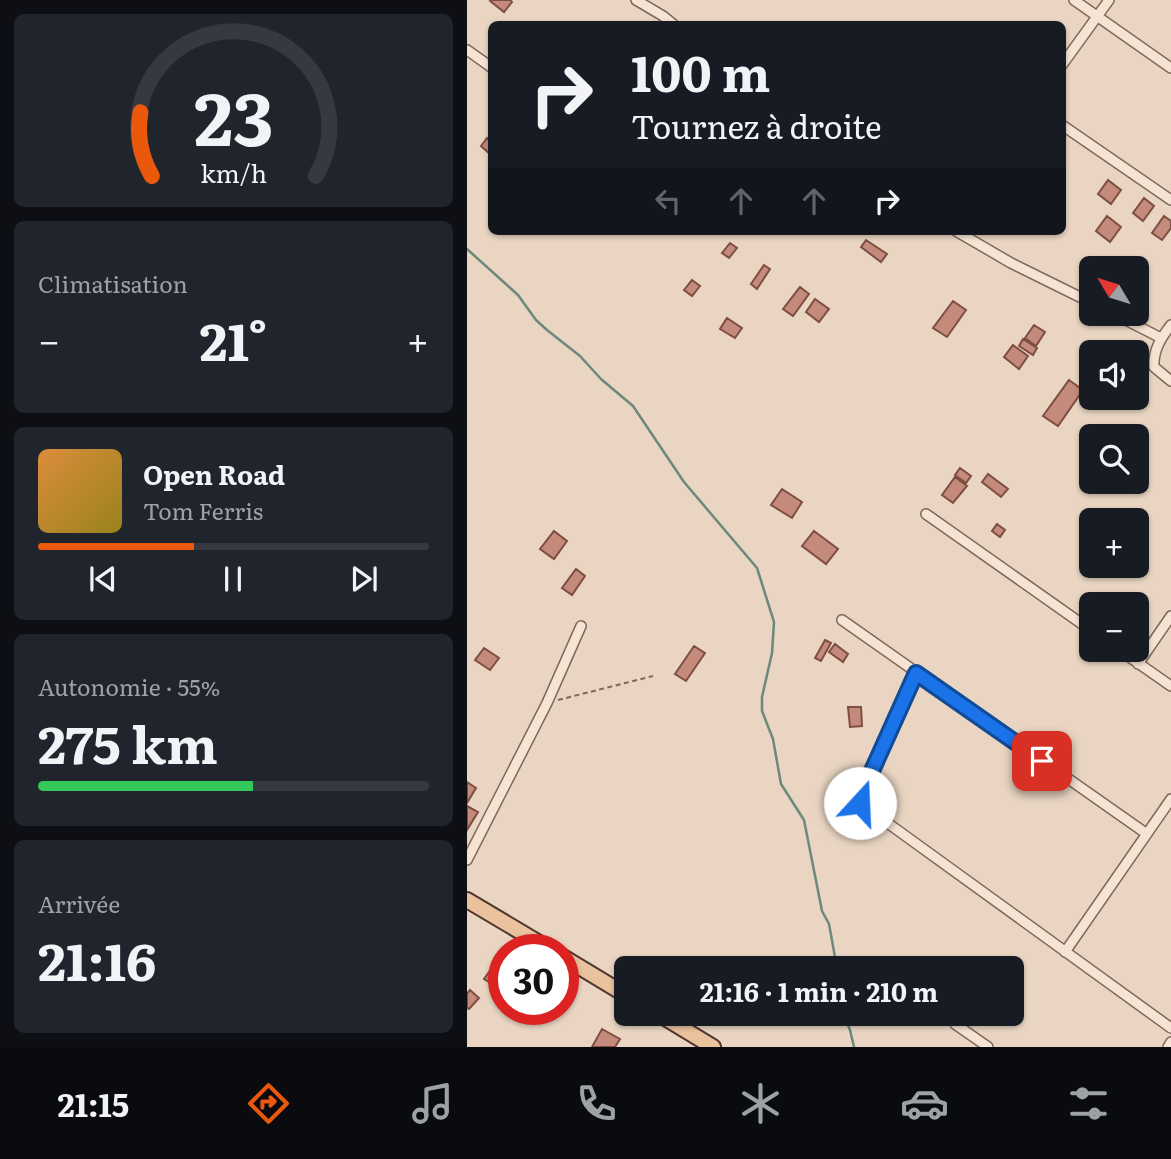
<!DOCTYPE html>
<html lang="fr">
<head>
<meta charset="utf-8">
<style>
  body { margin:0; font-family:Literata,serif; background:#20242c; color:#f1f3f6; height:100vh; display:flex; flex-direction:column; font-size:26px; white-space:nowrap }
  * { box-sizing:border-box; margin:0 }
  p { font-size:23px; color:#9ea1a6 }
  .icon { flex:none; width:38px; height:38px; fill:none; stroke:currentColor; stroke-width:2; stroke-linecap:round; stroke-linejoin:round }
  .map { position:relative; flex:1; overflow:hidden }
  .panel { display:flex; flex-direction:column; gap:14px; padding:14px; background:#0d0f14; width:467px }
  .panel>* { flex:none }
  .banner { position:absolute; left:21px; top:21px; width:578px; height:214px; border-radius:10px; box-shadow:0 2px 5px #0004; background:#171b24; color:#f1f3f6; overflow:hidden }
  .needle { width:46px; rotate:308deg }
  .controls { position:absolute; left:612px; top:256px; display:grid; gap:14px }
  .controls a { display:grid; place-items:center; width:70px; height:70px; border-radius:10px; background:#171b24; box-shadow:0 2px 5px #0004; font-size:35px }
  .speed { position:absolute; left:21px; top:934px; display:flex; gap:14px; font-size:35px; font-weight:700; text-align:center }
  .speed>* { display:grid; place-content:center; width:91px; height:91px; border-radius:50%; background:#171b24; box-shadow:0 2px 5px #0004; line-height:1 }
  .speed .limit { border:10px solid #d22; background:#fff; color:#111 }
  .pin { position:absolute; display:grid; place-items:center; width:60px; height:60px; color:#fff; margin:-30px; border-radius:14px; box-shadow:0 4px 10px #0006 }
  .me { position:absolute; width:77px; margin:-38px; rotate:20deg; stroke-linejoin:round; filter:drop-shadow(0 0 5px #0008) }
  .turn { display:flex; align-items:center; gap:24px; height:147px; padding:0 28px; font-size:32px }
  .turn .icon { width:91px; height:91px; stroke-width:2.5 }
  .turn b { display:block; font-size:49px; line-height:60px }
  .lanes { display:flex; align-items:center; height:66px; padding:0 28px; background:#0003; justify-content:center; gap:35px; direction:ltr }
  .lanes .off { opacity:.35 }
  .big { font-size:52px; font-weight:700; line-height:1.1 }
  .panel .widget { flex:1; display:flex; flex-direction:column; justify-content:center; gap:10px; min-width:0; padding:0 24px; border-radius:10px; background:#20242c }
  .panel .dial { align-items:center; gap:0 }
  .dial svg { height:182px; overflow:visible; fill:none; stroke:#363941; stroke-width:7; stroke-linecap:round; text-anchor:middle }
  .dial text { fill:#f1f3f6; stroke:none }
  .song { display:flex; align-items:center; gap:21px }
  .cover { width:84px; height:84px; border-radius:10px; background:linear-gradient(135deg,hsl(30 70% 55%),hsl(50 70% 35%)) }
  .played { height:7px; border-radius:4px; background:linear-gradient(90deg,#ea580c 40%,#363941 40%) }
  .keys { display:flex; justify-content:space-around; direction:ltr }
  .heat { display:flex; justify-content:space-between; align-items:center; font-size:38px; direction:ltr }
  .charge { height:10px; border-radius:5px; background:linear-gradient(90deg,#34c759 55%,#363941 0) }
  .trip { position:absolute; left:147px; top:956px; width:410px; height:70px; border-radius:10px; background:#171b24; box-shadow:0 2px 5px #0004; font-weight:700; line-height:70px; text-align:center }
  .dock { display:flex; height:112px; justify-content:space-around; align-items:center; background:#090b0e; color:#9ea1a6 }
  .dock .icon { width:49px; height:49px }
  .dock .active { color:#ea580c }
  .dock b { font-size:32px; color:#f1f3f6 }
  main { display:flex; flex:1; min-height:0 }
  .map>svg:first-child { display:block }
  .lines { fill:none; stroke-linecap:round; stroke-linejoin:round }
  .stream { stroke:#6c897c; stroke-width:2.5 }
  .building { fill:#c48a7b; stroke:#7e4e43; stroke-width:2 }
  .street-casing { stroke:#81675b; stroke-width:12 }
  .primary-casing { stroke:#4f372f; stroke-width:18 }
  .path { stroke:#81675b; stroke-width:2; stroke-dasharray:5 3.5; stroke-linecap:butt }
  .street { stroke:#f5e4d4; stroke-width:9 }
  .primary { stroke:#eac29d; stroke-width:14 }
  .route-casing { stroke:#114b97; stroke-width:18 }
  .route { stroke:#1a73e8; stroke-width:12 }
</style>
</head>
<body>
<main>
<section class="panel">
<div class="widget dial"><svg viewBox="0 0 100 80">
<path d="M14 69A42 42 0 1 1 86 69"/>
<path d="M14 69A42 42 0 0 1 9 41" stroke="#ea580c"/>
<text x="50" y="56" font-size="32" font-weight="700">23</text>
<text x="50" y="72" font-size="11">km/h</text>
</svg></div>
<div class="widget"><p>Climatisation</p>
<div class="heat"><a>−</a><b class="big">21°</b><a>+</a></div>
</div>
<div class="widget">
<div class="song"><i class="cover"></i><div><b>Open Road</b><p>Tom Ferris</p></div></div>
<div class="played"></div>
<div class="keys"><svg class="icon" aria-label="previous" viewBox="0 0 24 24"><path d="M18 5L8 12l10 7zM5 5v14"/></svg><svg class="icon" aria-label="pause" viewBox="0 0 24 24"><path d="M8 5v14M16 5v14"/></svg><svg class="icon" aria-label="next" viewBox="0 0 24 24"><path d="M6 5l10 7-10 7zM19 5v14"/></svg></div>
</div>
<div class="widget"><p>Autonomie · 55%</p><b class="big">275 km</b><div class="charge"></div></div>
<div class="widget"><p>Arrivée</p><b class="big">21:16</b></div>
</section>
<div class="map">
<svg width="704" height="1047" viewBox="0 0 704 1047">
  <rect width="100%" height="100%" fill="#e9d5c2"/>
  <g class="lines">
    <path class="stream" d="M 0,249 L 51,295 L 69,320 L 80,330 L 113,356 L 134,379 L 166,406 L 217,482 L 290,568 L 307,622 L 305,653 L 295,697 L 295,711 L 306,739 L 314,784 L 337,820 L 355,911 L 362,924 L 370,968
      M 376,1013 L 383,1030 L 387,1047"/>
  </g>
  <path class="building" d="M 24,0 L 43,0 L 45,2 L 37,12 L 23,1 Z
    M 20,138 L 24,142 L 24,155 L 14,146 Z
    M 641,180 L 654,190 L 644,204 L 631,194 Z
    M 677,198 L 687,206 L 676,221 L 666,213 Z
    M 640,216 L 654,227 L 643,242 L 629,231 Z
    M 697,216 L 704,221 L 704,228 L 695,240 L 685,233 Z
    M 399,240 L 420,254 L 414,262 L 394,247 Z
    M 263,243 L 270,248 L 262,258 L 255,253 Z
    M 297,265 L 303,269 L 290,289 L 284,284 Z
    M 225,280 L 233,286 L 225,296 L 217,290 Z
    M 333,287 L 342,294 L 326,316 L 316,309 Z
    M 348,299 L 362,309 L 352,322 L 339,312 Z
    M 486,301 L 499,310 L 480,337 L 466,328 Z
    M 260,318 L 275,328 L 268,338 L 253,329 Z
    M 567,325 L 578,332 L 569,346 L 558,338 Z
    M 556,339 L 570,348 L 566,355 L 552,346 Z
    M 546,345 L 561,356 L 552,369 L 537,357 Z
    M 602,380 L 616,390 L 591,426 L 576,416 Z
    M 493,468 L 504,476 L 499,483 L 488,475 Z
    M 521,474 L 541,489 L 534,497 L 515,482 Z
    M 488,477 L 500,486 L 486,503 L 475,495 Z
    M 315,489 L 335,502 L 325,518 L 304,505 Z
    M 530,524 L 538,530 L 533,537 L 525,531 Z
    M 87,531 L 100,541 L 87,559 L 73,549 Z
    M 347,531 L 371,549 L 359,564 L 335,546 Z
    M 109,569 L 118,576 L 105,595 L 95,588 Z
    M 358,640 L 364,643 L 354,661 L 348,658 Z
    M 368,644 L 381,654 L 376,662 L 362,652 Z
    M 227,646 L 238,653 L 219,681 L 208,674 Z
    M 17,648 L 32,658 L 23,670 L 8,660 Z
    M 381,707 L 394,707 L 395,726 L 383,727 Z
    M 0,782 L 9,788 L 0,803 Z
    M 0,806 L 11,812 L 0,830 Z
    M 25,968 L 30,972 L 22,982 L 17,979 Z
    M 3,990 L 12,998 L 2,1009 L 0,1008 L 0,994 Z
    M 135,1029 L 153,1039 L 148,1047 L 125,1047 Z"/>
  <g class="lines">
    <g class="street-casing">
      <path id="street" d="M 169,0 L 196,16 L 206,24
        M 607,0 L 704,68
        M 0,50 L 24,67
        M 595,65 L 642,0
        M 595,125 L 704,200
        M 489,231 L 544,263 L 625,303
        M 645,313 L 694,338
        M 704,325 C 694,338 686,350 687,367 L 704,381
        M 459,514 L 625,631
        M 375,620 L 680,834
        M 651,649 L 704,686
        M 671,664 L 704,616
        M 449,673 L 404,773 L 391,793 L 393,803 L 704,1028
        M 0,860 L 80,703 L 114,626
        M 598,952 L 704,799
        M 488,1024 L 521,1047
        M 701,1047 L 704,1042"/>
    </g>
    <g class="primary-casing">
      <path id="primary" d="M 0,900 L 84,950
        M 96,957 L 159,995
        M 190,1013 L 246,1047"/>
    </g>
    <path class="path" d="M 91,700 L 186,676"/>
    <use href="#street" class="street"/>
    <use href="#primary" class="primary"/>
  </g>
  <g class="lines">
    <g class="route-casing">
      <path id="route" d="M 393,803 L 391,793 L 404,773 L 449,673 L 575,761"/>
    </g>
    <use href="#route" class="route"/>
  </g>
</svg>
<div class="controls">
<a><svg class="needle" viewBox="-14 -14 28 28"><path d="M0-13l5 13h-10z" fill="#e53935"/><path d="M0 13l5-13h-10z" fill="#9ea1a6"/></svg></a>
<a><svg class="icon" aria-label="sound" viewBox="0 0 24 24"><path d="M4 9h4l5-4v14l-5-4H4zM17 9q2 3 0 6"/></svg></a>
<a><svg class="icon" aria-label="search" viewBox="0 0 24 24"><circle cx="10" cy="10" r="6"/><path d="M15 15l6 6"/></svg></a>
<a>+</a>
<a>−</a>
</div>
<div class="speed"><div class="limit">30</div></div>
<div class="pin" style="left:575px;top:761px;background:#d93025"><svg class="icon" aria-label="arrive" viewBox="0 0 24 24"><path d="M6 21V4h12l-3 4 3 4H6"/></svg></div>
<svg class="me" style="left:393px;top:803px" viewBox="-20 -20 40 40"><circle r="19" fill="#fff"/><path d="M0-13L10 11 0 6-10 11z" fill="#1a73e8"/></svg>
<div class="trip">21:16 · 1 min · 210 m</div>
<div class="banner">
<div class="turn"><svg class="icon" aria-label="right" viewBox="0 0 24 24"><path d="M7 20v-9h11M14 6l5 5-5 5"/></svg><div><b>100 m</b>Tournez à droite</div></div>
<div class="lanes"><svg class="icon off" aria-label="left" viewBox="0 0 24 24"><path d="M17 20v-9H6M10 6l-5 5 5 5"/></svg><svg class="icon off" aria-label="ahead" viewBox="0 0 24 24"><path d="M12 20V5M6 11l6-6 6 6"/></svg><svg class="icon off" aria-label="ahead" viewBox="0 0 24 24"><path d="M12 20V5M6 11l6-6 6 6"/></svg><svg class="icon" aria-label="right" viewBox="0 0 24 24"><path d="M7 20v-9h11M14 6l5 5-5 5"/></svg></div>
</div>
</div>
</main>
<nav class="dock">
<b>21:15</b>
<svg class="icon active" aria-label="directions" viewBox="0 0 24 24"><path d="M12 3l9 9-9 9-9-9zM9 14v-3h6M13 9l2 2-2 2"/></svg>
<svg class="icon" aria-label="music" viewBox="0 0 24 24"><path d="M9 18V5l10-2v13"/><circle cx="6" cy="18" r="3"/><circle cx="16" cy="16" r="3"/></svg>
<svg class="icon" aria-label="phone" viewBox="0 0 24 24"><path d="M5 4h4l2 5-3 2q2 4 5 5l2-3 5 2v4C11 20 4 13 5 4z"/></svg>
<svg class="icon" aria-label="climate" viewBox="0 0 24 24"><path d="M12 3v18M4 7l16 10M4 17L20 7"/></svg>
<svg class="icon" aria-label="car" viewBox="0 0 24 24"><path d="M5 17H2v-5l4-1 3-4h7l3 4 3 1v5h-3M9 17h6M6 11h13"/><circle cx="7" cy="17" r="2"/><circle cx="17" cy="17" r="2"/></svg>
<svg class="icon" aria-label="filters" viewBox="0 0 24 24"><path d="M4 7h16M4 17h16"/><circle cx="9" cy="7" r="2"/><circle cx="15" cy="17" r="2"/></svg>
</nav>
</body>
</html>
